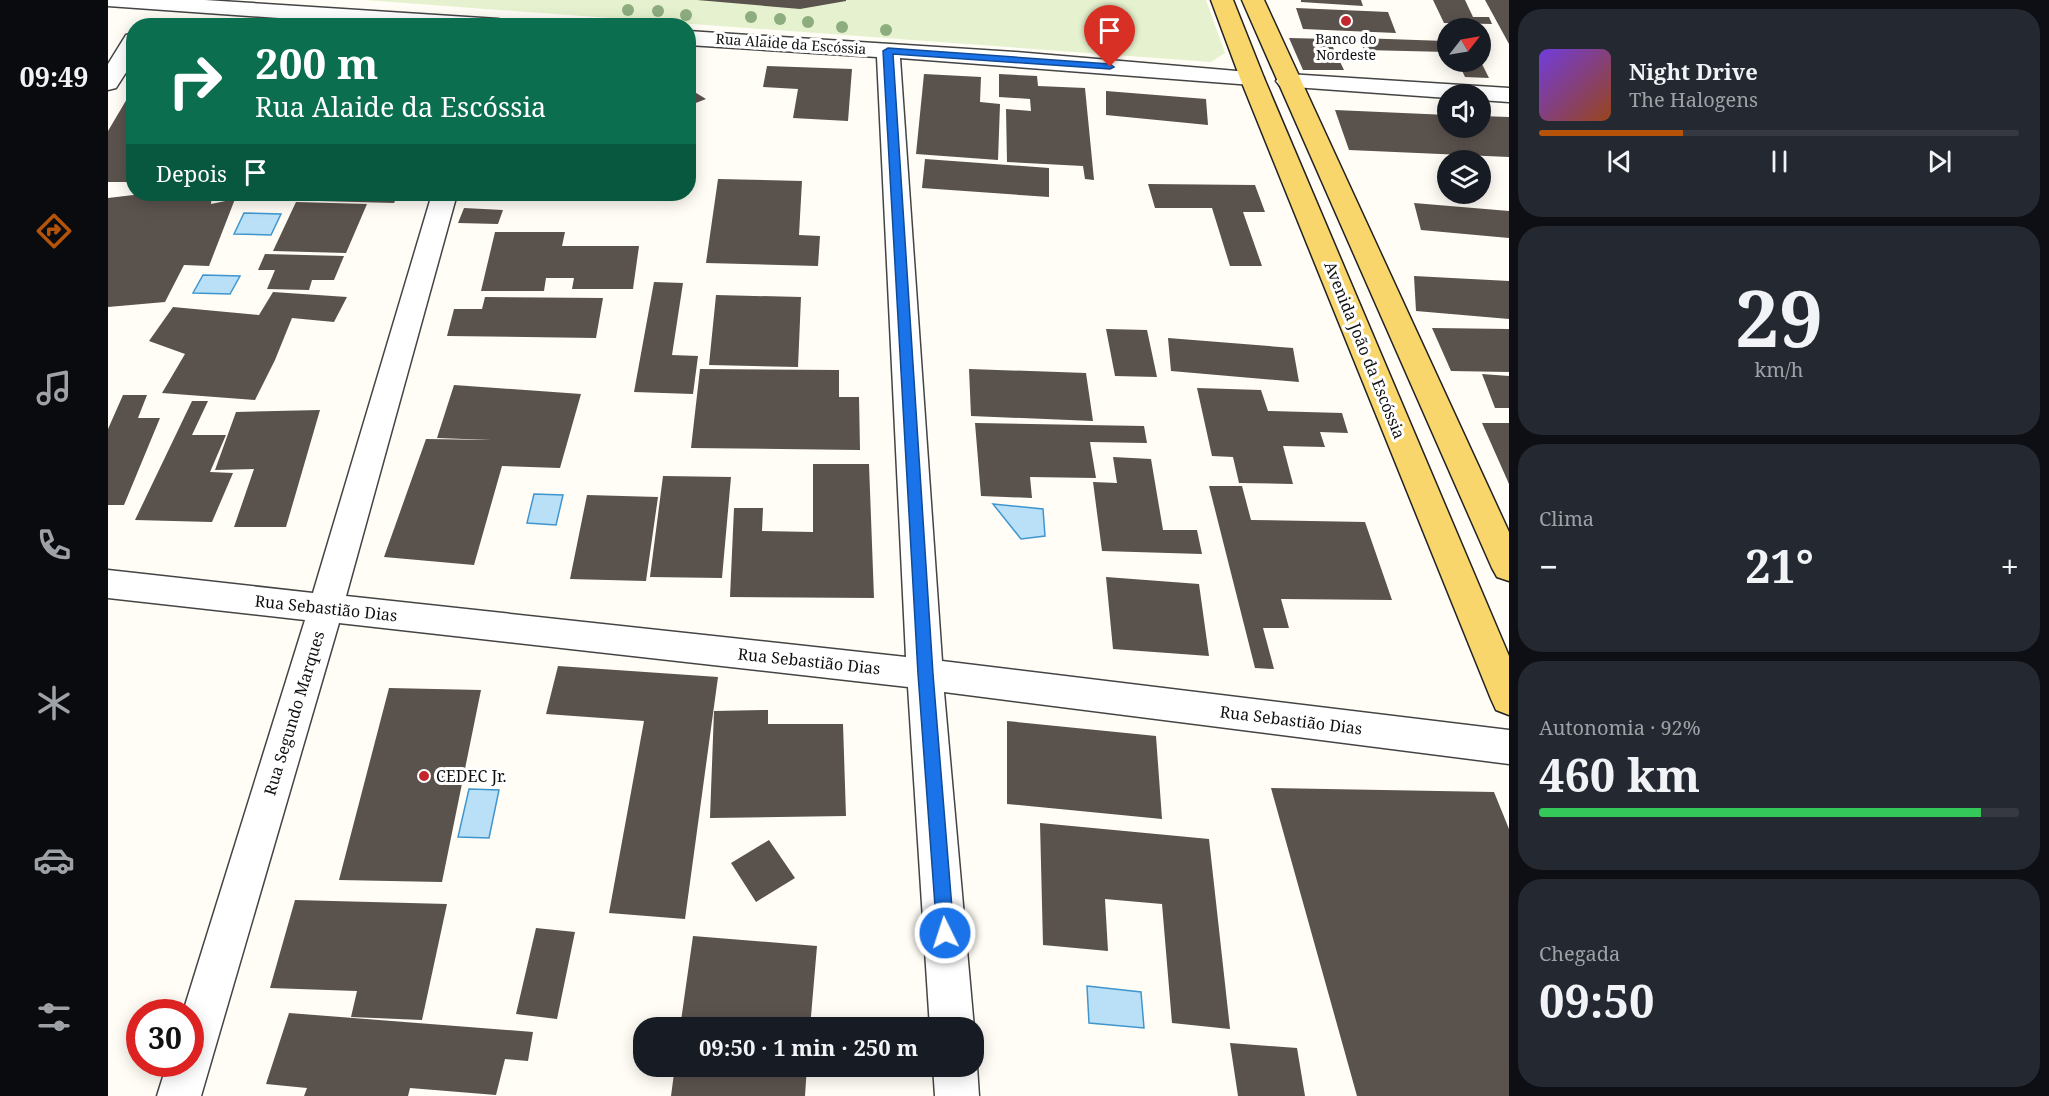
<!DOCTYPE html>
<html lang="pt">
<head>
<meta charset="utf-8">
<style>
  body { margin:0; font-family:"Noto Serif",serif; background:#242831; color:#f1f3f6; height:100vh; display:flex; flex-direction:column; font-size:22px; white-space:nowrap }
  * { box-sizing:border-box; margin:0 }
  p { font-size:20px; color:#9ea1a6 }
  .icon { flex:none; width:33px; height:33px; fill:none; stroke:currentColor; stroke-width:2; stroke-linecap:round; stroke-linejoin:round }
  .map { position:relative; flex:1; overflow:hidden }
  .details { display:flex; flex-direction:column; gap:9px; padding:9px; background:#0d0f14; width:540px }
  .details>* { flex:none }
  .top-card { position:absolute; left:18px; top:18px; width:570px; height:183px; border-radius:24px; box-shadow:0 3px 15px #0003; background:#0b6e4f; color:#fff; overflow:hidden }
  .needle { width:39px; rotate:59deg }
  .buttons { position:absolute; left:1329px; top:18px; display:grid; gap:12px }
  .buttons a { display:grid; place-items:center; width:54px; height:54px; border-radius:50%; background:#171b24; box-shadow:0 3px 15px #0003; font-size:30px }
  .speed { position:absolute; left:18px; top:999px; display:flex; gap:12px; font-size:30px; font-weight:700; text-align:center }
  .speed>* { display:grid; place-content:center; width:78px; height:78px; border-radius:50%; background:#171b24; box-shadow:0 3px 15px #0003; line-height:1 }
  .speed .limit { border:9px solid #d22; background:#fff; color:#111 }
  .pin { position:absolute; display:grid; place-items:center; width:51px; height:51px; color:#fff; margin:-62px -26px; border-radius:50% 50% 50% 0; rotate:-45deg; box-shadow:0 0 6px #0007 }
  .pin .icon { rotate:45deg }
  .me { position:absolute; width:66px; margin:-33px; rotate:356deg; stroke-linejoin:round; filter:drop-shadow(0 0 4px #0008) }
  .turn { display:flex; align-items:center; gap:21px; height:126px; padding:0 30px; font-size:27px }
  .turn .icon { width:78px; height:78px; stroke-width:2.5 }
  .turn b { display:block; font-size:42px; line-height:51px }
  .then { display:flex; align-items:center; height:57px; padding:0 30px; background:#0003; gap:12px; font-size:22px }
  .big { font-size:45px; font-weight:700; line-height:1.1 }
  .details .widget { flex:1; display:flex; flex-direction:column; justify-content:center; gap:9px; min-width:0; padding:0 21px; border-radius:24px; background:#242831 }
  .details .dial { align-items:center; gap:0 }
  .dial b { font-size:78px; line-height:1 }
  .song { display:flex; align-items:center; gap:18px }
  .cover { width:72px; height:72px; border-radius:9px; background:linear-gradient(135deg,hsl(260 70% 55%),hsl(20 70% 35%)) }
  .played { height:6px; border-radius:3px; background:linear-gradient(90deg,#b45309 30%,#363941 30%) }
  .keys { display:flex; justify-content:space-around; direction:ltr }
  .heat { display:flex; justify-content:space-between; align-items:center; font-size:33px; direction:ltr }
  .charge { height:9px; border-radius:4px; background:linear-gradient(90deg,#34c759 92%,#363941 0) }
  .trip { position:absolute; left:525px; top:1017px; width:351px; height:60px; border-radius:24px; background:#171b24; box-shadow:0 3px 15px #0003; font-weight:700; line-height:60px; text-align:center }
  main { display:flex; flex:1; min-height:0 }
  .dock { display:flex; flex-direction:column; width:108px; justify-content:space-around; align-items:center; background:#090b0e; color:#9ea1a6 }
  .dock .icon { width:42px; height:42px }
  .dock .selected { color:#b45309 }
  .dock b { font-size:27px; color:#f1f3f6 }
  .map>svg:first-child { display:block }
  .pitch { fill:#e6f2cf }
  .water { fill:#b9e0f7; stroke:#3f96cf; stroke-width:1.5 }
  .building { fill:#5a524d }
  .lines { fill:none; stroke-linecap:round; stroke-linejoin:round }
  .minor-casing { stroke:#444; stroke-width:3 }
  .major-casing { stroke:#222; stroke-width:3 }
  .minor { fill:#fff; fill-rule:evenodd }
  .major { fill:#f9d66b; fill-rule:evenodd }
  .tree { fill:#8dad7f }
  .route { fill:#1a73e8; stroke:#114b97; stroke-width:1.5 }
  .poi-dot { fill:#c4262e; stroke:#fff; stroke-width:2 }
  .labels { text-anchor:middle; stroke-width:6; stroke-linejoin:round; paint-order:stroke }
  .far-poi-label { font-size:14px; fill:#111; stroke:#fff }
  .far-street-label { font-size:14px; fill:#111; stroke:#fff }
  .street-label { font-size:16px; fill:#111; stroke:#fff }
  .poi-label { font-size:16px; fill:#111; stroke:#fff; text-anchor:start }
</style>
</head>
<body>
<main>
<nav class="dock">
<b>09:49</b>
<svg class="icon selected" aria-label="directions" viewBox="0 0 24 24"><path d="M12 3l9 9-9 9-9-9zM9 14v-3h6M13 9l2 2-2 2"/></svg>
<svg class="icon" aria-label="music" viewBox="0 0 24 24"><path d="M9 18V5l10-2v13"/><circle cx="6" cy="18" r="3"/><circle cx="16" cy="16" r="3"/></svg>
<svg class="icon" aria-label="phone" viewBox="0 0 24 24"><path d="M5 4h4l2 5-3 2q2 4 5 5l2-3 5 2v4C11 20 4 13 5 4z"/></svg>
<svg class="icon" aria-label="climate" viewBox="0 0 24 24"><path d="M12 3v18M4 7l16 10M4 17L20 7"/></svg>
<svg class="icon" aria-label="car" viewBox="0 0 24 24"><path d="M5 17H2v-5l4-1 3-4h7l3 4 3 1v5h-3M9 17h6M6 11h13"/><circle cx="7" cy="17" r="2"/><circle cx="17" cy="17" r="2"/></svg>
<svg class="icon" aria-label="filters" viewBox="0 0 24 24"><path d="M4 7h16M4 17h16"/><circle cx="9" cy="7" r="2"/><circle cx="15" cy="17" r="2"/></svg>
</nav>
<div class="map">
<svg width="1401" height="1096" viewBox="0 0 1401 1096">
  <rect width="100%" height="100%" fill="#fffdf5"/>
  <path class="pitch" d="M 257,0 L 1098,0 L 1117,53 L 1103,62 Z"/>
  <path class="water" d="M 136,213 L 173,214 L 163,235 L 126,234 Z
    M 95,275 L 132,276 L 122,294 L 85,293 Z
    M 426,494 L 455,495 L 448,525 L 419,523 Z
    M 885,504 L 935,509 L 937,536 L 913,539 Z
    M 361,789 L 391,790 L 381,838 L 350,837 Z
    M 979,986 L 1033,992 L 1036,1028 L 981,1023 Z"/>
  <path class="building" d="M 589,0 L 738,0 L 738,1 L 692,9 Z
    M 1193,0 L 1253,0 L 1255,6 L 1193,2 Z
    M 1325,0 L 1357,0 L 1365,17 L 1381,17 L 1384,24 L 1336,23 Z
    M 1377,0 L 1401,0 L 1401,44 Z
    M 1188,8 L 1280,12 L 1288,33 L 1195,29 Z
    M 1181,38 L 1221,39 L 1236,70 L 1195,70 Z
    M 1251,38 L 1337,41 L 1340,52 L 1256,50 Z
    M 1350,62 L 1373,62 L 1381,78 L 1357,77 Z
    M 659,66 L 744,69 L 740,121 L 685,118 L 690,89 L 655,87 Z
    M 816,74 L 873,77 L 872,102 L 892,104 L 890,160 L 808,154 Z
    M 891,74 L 929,76 L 930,86 L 977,88 L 986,180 L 977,179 L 975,166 L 899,162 L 898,109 L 923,111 L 922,99 L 891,97 Z
    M 26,87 L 26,182 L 0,182 L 0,131 Z
    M 580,88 L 598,99 L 580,106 Z
    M 998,91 L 1098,99 L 1100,125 L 998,115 Z
    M 1227,110 L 1340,115 L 1340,128 L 1372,128 L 1372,116 L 1401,117 L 1401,157 L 1241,150 Z
    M 817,159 L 941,168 L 941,197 L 814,188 Z
    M 610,179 L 694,181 L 691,235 L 712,236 L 710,266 L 598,263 Z
    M 1040,184 L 1147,185 L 1157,212 L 1135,212 L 1154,266 L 1122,266 L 1104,208 L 1047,208 Z
    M 34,194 L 104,194 L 103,204 L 127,199 L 101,266 L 76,265 L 57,302 L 0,307 L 0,198 Z
    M 176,194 L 290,194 L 286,203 L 172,200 Z
    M 361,194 L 425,194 L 420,200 L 359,199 Z
    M 188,202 L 259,204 L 238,253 L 165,251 Z
    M 1306,203 L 1401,211 L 1401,238 L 1313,230 Z
    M 356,208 L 395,210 L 390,224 L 350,223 Z
    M 387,232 L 457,232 L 454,246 L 531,246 L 525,289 L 464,289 L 466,278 L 438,278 L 436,291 L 373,291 Z
    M 157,254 L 236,256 L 226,280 L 204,280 L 201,290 L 159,289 L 167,270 L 150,270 Z
    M 1306,276 L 1401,281 L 1401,319 L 1308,311 Z
    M 546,282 L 575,283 L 564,355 L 590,356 L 585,394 L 526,392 Z
    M 165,292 L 239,297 L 226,322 L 184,318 L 167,360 L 147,400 L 54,393 L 77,354 L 41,341 L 65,307 L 151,315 Z
    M 608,295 L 693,297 L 690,367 L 601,365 Z
    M 377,297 L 495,298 L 488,338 L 339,336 L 346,309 L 374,309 Z
    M 1324,328 L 1401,329 L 1401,372 L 1343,371 Z
    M 998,329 L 1039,330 L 1049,377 L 1007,376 Z
    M 1060,338 L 1185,348 L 1191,382 L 1063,371 Z
    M 592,369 L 731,370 L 731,397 L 751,397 L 752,450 L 583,448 Z
    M 861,369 L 978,373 L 985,421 L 863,416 Z
    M 1374,374 L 1401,376 L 1401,408 L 1387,408 Z
    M 346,385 L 473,394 L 452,468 L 394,466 L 366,565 L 276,557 L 318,439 L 383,440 L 329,438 Z
    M 1089,388 L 1153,390 L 1160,411 L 1234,413 L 1240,433 L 1212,432 L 1217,447 L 1175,446 L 1185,484 L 1131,483 L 1125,457 L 1104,456 Z
    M 15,395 L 39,395 L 30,418 L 52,418 L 16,505 L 0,505 L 0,429 Z
    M 84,401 L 100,401 L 84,435 L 118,435 L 102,472 L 125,473 L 104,522 L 27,520 Z
    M 212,410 L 178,527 L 126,527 L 146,469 L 107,470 L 128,412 Z
    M 867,423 L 1036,426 L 1039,443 L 982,442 L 988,478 L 922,477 L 924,498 L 873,496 Z
    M 1374,423 L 1401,423 L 1401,484 Z
    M 1005,457 L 1043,459 L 1055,530 L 1089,530 L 1094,554 L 994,551 L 985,482 L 1009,483 Z
    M 705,464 L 761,464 L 766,598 L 622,597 L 626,508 L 655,508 L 654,531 L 705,532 Z
    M 555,476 L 623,477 L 614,578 L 542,577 Z
    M 1101,486 L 1134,486 L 1143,520 L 1257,522 L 1284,600 L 1173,599 L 1181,628 L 1155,628 L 1166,669 L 1147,668 Z
    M 479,495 L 550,497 L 538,581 L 462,579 Z
    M 998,577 L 1091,584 L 1101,656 L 1005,649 Z
    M 450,666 L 610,677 L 577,919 L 501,913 L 536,721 L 438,714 Z
    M 281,688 L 373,690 L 334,882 L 231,880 Z
    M 660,710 L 660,724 L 735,724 L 738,816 L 602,818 L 606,711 Z
    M 899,721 L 1048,736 L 1054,819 L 899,804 Z
    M 1163,788 L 1386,792 L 1401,829 L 1401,1096 L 1249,1096 Z
    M 932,823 L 1101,839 L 1122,1029 L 1064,1023 L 1054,904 L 997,899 L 1000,951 L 935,945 Z
    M 661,840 L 687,878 L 648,902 L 623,863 Z
    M 187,900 L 339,904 L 314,1020 L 243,1017 L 249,991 L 162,988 Z
    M 428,928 L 467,932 L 449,1019 L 408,1014 Z
    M 585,936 L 709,946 L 702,1028 L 572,1028 Z
    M 181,1013 L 425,1032 L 420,1061 L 397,1059 L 388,1095 L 302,1088 L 300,1096 L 196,1096 L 199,1088 L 158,1084 Z
    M 1122,1043 L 1189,1048 L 1197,1096 L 1130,1096 Z
    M 567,1066 L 699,1066 L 697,1096 L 563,1096 Z"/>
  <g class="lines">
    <g class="minor-casing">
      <path id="minor" d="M 0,0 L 97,0 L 390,19 L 398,21 L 401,26 L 284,26 L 0,6 Z
        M 580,31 L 907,52 L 1152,73 L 1156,78 L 1152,83 L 1144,85 L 792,58 L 834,661 L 1401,730 L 1401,764 L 836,692 L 866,1028 L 822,1028 L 800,687 L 231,623 L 93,1096 L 49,1096 L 59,1064 L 82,1064 L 82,1012 L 75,1012 L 197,620 L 0,598 L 0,570 L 205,593 L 324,194 L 349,194 L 238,596 L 798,657 L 769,57 L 580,45 Z
        M 26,33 L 26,60 L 8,88 L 0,90 L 0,64 L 18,35 Z
        M 1180,74 L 1401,88 L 1401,102 L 1372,100 L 1372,94 L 1340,94 L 1340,98 L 1172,86 L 1168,81 L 1172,76 Z
        M 866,1058 L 869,1066 L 871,1096 L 827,1096 L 825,1066 L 866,1066 Z"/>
    </g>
    <g class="major-casing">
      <path id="major" d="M 1103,0 L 1125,0 L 1156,78 L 1401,656 L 1401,715 L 1388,710 L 1383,699 L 1132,78 Z
        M 1134,0 L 1156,0 L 1401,532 L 1401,581 L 1389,577 L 1384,568 Z"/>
    </g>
    <use href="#minor" class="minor"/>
    <use href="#major" class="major"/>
  </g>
  <g class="tree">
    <circle cx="520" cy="10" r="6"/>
    <circle cx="550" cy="11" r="6"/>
    <circle cx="578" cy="15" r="6"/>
    <circle cx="643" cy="17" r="6"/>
    <circle cx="672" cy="19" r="6"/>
    <circle cx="700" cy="22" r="6"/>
    <circle cx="734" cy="27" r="6"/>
    <circle cx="778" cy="30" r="6"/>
  </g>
  <path class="route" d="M 780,48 L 1002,64 L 1006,67 L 1002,69 L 785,54 L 825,674 L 846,933 L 843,939 L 837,942 L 831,939 L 829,933 L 810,674 L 775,51 Z"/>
  <g class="poi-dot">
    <circle cx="1238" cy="21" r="6"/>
    <circle cx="316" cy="776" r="6"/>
  </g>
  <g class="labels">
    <g class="far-poi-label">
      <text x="1238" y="44">Banco do<tspan x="1238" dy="16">Nordeste</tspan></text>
    </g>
    <g class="far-street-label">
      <text transform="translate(683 44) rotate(4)" y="5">Rua Alaide da Escóssia</text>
    </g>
    <g class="street-label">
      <text transform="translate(1257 350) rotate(68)" y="6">Avenida João da Escóssia</text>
      <text transform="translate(218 608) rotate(6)" y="6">Rua Sebastião Dias</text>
      <text transform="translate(701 661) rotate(6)" y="6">Rua Sebastião Dias</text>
      <text transform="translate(186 713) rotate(-73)" y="6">Rua Segundo Marques</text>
      <text transform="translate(1183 720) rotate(7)" y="6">Rua Sebastião Dias</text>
    </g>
    <g class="poi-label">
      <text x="328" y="782">CEDEC Jr.</text>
    </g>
  </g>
</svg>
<div class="buttons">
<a><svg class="needle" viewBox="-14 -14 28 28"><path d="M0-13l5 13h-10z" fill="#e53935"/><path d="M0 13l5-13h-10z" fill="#9ea1a6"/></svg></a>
<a><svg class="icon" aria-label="sound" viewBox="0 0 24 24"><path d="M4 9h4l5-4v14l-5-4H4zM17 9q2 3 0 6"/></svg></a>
<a><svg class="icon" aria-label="layers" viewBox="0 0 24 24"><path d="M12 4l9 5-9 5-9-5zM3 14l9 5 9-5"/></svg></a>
</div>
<div class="speed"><div class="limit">30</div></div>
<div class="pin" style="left:1002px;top:67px;background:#d93025"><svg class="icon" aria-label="arrive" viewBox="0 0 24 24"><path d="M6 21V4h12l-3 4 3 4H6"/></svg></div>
<svg class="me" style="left:837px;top:933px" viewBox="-20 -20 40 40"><circle r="17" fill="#1a73e8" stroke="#fff" stroke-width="3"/><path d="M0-11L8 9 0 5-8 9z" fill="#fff"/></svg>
<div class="trip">09:50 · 1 min · 250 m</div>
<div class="top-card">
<div class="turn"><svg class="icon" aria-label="right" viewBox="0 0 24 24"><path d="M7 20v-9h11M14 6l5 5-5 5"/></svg><div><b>200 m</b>Rua Alaide da Escóssia</div></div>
<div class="then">Depois<svg class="icon" aria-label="arrive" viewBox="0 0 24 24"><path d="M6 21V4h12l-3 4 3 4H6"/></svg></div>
</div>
</div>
<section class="details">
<div class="widget">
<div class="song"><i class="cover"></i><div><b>Night Drive</b><p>The Halogens</p></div></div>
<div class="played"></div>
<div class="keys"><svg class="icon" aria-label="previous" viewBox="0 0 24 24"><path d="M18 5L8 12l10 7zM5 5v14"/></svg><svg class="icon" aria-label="pause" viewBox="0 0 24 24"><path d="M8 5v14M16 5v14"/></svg><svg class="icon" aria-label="next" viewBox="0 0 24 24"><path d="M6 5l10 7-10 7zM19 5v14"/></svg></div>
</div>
<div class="widget dial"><b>29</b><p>km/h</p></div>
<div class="widget"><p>Clima</p>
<div class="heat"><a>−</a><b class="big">21°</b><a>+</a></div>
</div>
<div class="widget"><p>Autonomia · 92%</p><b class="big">460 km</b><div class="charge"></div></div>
<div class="widget"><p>Chegada</p><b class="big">09:50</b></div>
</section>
</main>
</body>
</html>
